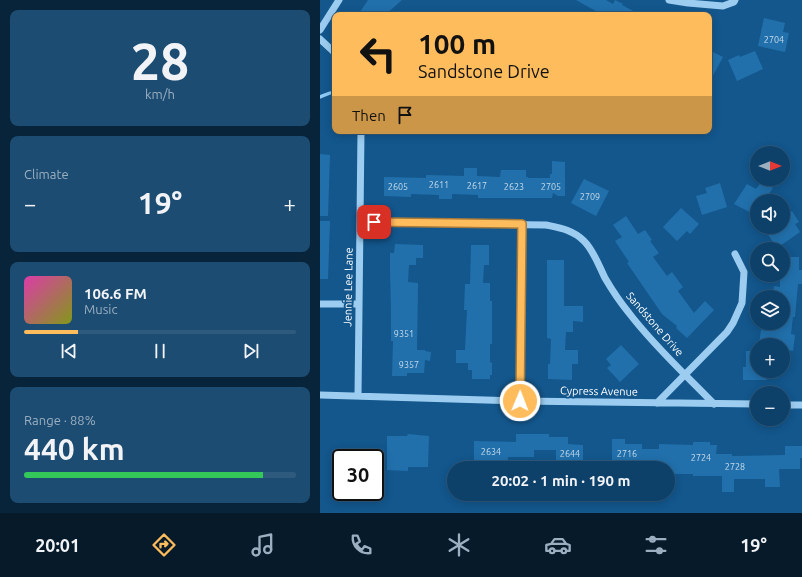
<!DOCTYPE html>
<html lang="en">
<head>
<meta charset="utf-8">
<style>
  body { margin:0; font-family:Ubuntu,sans-serif; background:#1c4c72; color:#f1f3f6; height:100vh; display:flex; flex-direction:column; font-size:15px; white-space:nowrap }
  * { box-sizing:border-box; margin:0 }
  p { font-size:13px; color:#9bafc1 }
  .icon { flex:none; width:22px; height:22px; fill:none; stroke:currentColor; stroke-width:2; stroke-linecap:round; stroke-linejoin:round }
  .map { position:relative; flex:1; overflow:hidden }
  .sheet { display:flex; flex-direction:column; gap:10px; padding:10px; background:#08243a; width:320px }
  .sheet>* { flex:none }
  .top-card { position:absolute; left:12px; top:12px; width:380px; height:122px; border-radius:8px; box-shadow:0 2px 10px #0003,0 0 0 1px #2e5a7e; background:#ffbc5c; color:#111; overflow:hidden }
  .needle { width:26px; rotate:90deg }
  .controls { position:absolute; left:430px; top:146px; display:grid; gap:8px }
  .controls a { display:grid; place-items:center; width:40px; height:40px; border-radius:50%; background:#0e416a; box-shadow:0 2px 10px #0003,0 0 0 1px #2e5a7e; font-size:20px }
  .speed { position:absolute; left:12px; top:449px; display:flex; gap:8px; font-size:20px; font-weight:700; text-align:center }
  .speed>* { display:grid; place-content:center; width:52px; height:52px; border-radius:50%; background:#0e416a; box-shadow:0 2px 10px #0003,0 0 0 1px #2e5a7e; line-height:1 }
  .speed .limit { border:2px solid #111; border-radius:6px; background:#fff; color:#111 }
  .pin { position:absolute; display:grid; place-items:center; width:34px; height:34px; color:#fff; margin:-17px; border-radius:8px; box-shadow:0 2px 6px #0006 }
  .me { position:absolute; width:44px; margin:-22px; rotate:1deg; stroke-linejoin:round; filter:drop-shadow(0 0 3px #0008) }
  .turn { display:flex; align-items:center; gap:14px; height:84px; padding:0 20px; font-size:18px }
  .turn .icon { width:52px; height:52px; stroke-width:2.5 }
  .turn b { display:block; font-size:28px; line-height:34px }
  .then { display:flex; align-items:center; height:38px; padding:0 20px; background:#0003; gap:8px; font-size:15px }
  .big { font-size:30px; font-weight:700; line-height:1.1 }
  .sheet .card { flex:1; display:flex; flex-direction:column; justify-content:center; gap:6px; min-width:0; padding:0 14px; border-radius:8px; background:#1c4c72 }
  .sheet .dial { align-items:center; gap:0 }
  .dial b { font-size:52px; line-height:1 }
  .song { display:flex; align-items:center; gap:12px }
  .cover { width:48px; height:48px; border-radius:6px; background:linear-gradient(135deg,hsl(320 70% 55%),hsl(70 70% 35%)) }
  .played { height:4px; border-radius:2px; background:linear-gradient(90deg,#ffbc5c 20%,#2e5a7e 20%) }
  .keys { display:flex; justify-content:space-around; direction:ltr }
  .heat { display:flex; justify-content:space-between; align-items:center; font-size:22px; direction:ltr }
  .charge { height:6px; border-radius:3px; background:linear-gradient(90deg,#34c759 88%,#2e5a7e 0) }
  .trip { position:absolute; left:127px; top:461px; width:228px; height:40px; border-radius:20px; background:#0e416a; box-shadow:0 2px 10px #0003,0 0 0 1px #2e5a7e; font-weight:700; line-height:40px; text-align:center }
  .dock { display:flex; height:64px; justify-content:space-around; align-items:center; background:#061a2a; color:#9bafc1 }
  .dock .icon { width:28px; height:28px }
  .dock .selected { color:#ffbc5c }
  .dock b { font-size:18px; color:#f1f3f6 }
  main { display:flex; flex:1; min-height:0 }
  .map>svg:first-child { display:block }
  .lines { fill:none; stroke-linecap:round; stroke-linejoin:round }
  .stream { stroke:#8ecaf4; stroke-width:3.5 }
  .building { fill:#2170ac }
  .minor { stroke:#9ccdf1; stroke-width:7 }
  .route-casing { stroke:#a67a3c; stroke-width:10 }
  .route { stroke:#ffbc5c; stroke-width:7 }
  .labels { text-anchor:middle; stroke-width:4; stroke-linejoin:round; paint-order:stroke }
  .number-label { font-size:9px; fill:#c8dbea }
  .street-label { font-size:11px; fill:#fff; stroke:#13578d }
</style>
</head>
<body>
<main>
<section class="sheet">
<div class="card dial"><b>28</b><p>km/h</p></div>
<div class="card"><p>Climate</p>
<div class="heat"><a>−</a><b class="big">19°</b><a>+</a></div>
</div>
<div class="card">
<div class="song"><i class="cover"></i><div><b>106.6 FM</b><p>Music</p></div></div>
<div class="played"></div>
<div class="keys"><svg class="icon" aria-label="previous" viewBox="0 0 24 24"><path d="M18 5L8 12l10 7zM5 5v14"/></svg><svg class="icon" aria-label="pause" viewBox="0 0 24 24"><path d="M8 5v14M16 5v14"/></svg><svg class="icon" aria-label="next" viewBox="0 0 24 24"><path d="M6 5l10 7-10 7zM19 5v14"/></svg></div>
</div>
<div class="card"><p>Range · 88%</p><b class="big">440 km</b><div class="charge"></div></div>
</section>
<div class="map">
<svg width="482" height="513" viewBox="0 0 482 513">
  <rect width="100%" height="100%" fill="#13578d"/>
  <g class="lines">
    <path class="stream" d="M 0,97 L 10,93"/>
  </g>
  <path class="building" d="M 48,0 L 82,0 L 65,15 L 38,15 Z
    M 256,0 L 286,0 L 293,4 L 295,0 L 303,4 L 302,5 L 321,15 L 283,15 Z
    M 444,18 L 465,23 L 463,32 L 469,33 L 465,52 L 438,46 Z
    M 435,51 L 443,69 L 417,81 L 408,60 L 419,55 L 420,57 Z
    M 389,52 L 392,54 L 393,52 L 403,57 L 389,83 Z
    M 0,154 L 10,155 L 8,216 L 0,216 Z
    M 232,161 L 245,162 L 245,196 L 238,196 L 233,193 L 232,198 L 158,198 L 158,195 L 132,194 L 132,199 L 119,199 L 119,195 L 91,194 L 91,197 L 64,196 L 64,177 L 106,178 L 106,175 L 144,176 L 144,168 L 157,168 L 157,176 L 180,177 L 181,170 L 206,170 L 206,177 L 208,177 L 208,178 L 230,178 L 230,174 L 232,174 Z
    M 264,179 L 289,191 L 276,216 L 251,203 Z
    M 442,181 L 453,188 L 444,201 L 437,201 L 437,216 L 414,204 L 427,184 L 436,189 Z
    M 400,183 L 407,207 L 382,215 L 376,196 L 387,193 L 385,188 Z
    M 361,208 L 379,224 L 370,234 L 367,231 L 357,241 L 343,227 Z
    M 472,211 L 479,222 L 475,224 L 480,232 L 457,248 L 443,227 L 463,227 L 463,217 Z
    M 306,216 L 318,234 L 325,230 L 332,240 L 330,241 L 339,253 L 333,257 L 347,276 L 352,272 L 363,287 L 358,291 L 374,313 L 385,301 L 394,310 L 367,338 L 356,328 L 357,326 L 342,314 L 307,263 L 309,262 L 295,241 L 302,237 L 293,225 Z
    M 0,221 L 10,221 L 8,279 L 0,279 Z
    M 75,244 L 103,245 L 103,258 L 96,258 L 96,265 L 89,265 L 88,282 L 98,283 L 97,350 L 105,350 L 105,351 L 111,352 L 110,361 L 105,360 L 104,373 L 87,373 L 87,376 L 72,376 L 73,341 L 71,341 L 71,309 L 70,271 L 70,253 L 74,253 Z
    M 151,245 L 169,245 L 169,265 L 164,265 L 163,283 L 170,283 L 170,301 L 172,301 L 172,344 L 170,344 L 170,362 L 172,363 L 172,375 L 170,375 L 170,379 L 152,379 L 152,370 L 148,370 L 148,363 L 136,363 L 136,350 L 145,350 L 147,310 L 144,310 L 145,284 L 150,284 Z
    M 463,257 L 479,257 L 479,270 L 482,270 L 482,284 L 478,284 L 475,317 L 473,317 L 471,334 L 475,335 L 473,351 L 463,349 L 463,345 L 439,345 L 441,330 L 447,331 L 448,323 L 463,323 L 463,297 L 452,297 L 454,286 L 460,287 L 460,275 L 463,275 Z
    M 227,260 L 244,260 L 244,306 L 263,306 L 263,322 L 253,321 L 253,332 L 246,332 L 245,350 L 258,350 L 258,364 L 252,364 L 252,380 L 228,379 L 228,364 L 230,364 L 231,339 L 227,338 Z
    M 301,345 L 319,364 L 300,382 L 287,368 L 291,365 L 286,359 Z
    M 426,351 L 437,351 L 437,371 L 447,371 L 447,380 L 423,380 L 423,367 L 426,367 Z
    M 88,434 L 109,436 L 108,467 L 88,467 L 88,471 L 67,470 L 67,436 L 87,436 Z
    M 196,434 L 229,434 L 229,437 L 248,437 L 248,444 L 263,445 L 263,463 L 245,463 L 245,468 L 236,468 L 236,450 L 214,450 L 214,457 L 188,457 L 187,468 L 171,468 L 172,462 L 154,461 L 154,441 L 196,442 Z
    M 292,439 L 305,439 L 305,444 L 322,444 L 322,449 L 339,449 L 339,444 L 373,445 L 373,442 L 390,442 L 390,445 L 397,445 L 396,454 L 412,454 L 412,456 L 465,455 L 465,446 L 482,446 L 482,458 L 480,458 L 480,469 L 459,469 L 460,487 L 445,487 L 445,479 L 414,479 L 414,492 L 402,492 L 402,476 L 373,476 L 373,474 L 348,474 L 348,468 L 337,468 L 337,463 L 292,465 Z"/>
  <g class="lines">
    <path class="minor" d="M 349,0 L 368,3 L 403,6 L 414,2 L 415,0
      M 0,30 L 19,0
      M 0,39 L 15,53
      M 40,222 L 226,225 C 240,228 253,230 264,241 C 274,251 279,266 285,278 C 292,290 300,302 309,313 C 334,346 366,375 394,404
      M 0,304 L 39,304
      M 0,395 L 200,401 L 437,404
      M 38,396 L 41,131
      M 200,401 L 202,224
      M 337,403 L 407,332 L 413,323 L 422,303 L 424,272 L 415,254
      M 463,405 L 482,405"/>
  </g>
  <g class="lines">
    <g class="route-casing">
      <path id="route" d="M 54,222 L 202,224 L 200,401"/>
    </g>
    <use href="#route" class="route"/>
  </g>
  <g class="labels">
    <g class="number-label">
      <text x="454" y="43">2704</text>
      <text x="119" y="188">2611</text>
      <text x="157" y="189">2617</text>
      <text x="78" y="190">2605</text>
      <text x="194" y="190">2623</text>
      <text x="231" y="190">2705</text>
      <text x="270" y="200">2709</text>
      <text x="84" y="337">9351</text>
      <text x="89" y="368">9357</text>
      <text x="171" y="455">2634</text>
      <text x="250" y="457">2644</text>
      <text x="307" y="457">2716</text>
      <text x="381" y="461">2724</text>
      <text x="415" y="470">2728</text>
    </g>
    <g class="street-label">
      <text transform="translate(28 287) rotate(-89)" y="4">Jennie Lee Lane</text>
      <text transform="translate(335 324) rotate(49)" y="4">Sandstone Drive</text>
      <text transform="translate(279 391) rotate(1)" y="4">Cypress Avenue</text>
    </g>
  </g>
</svg>
<div class="controls">
<a><svg class="needle" viewBox="-14 -14 28 28"><path d="M0-13l5 13h-10z" fill="#e53935"/><path d="M0 13l5-13h-10z" fill="#9bafc1"/></svg></a>
<a><svg class="icon" aria-label="sound" viewBox="0 0 24 24"><path d="M4 9h4l5-4v14l-5-4H4zM17 9q2 3 0 6"/></svg></a>
<a><svg class="icon" aria-label="search" viewBox="0 0 24 24"><circle cx="10" cy="10" r="6"/><path d="M15 15l6 6"/></svg></a>
<a><svg class="icon" aria-label="layers" viewBox="0 0 24 24"><path d="M12 4l9 5-9 5-9-5zM3 14l9 5 9-5"/></svg></a>
<a>+</a>
<a>−</a>
</div>
<div class="speed"><div class="limit">30</div></div>
<div class="pin" style="left:54px;top:222px;background:#d93025"><svg class="icon" aria-label="arrive" viewBox="0 0 24 24"><path d="M6 21V4h12l-3 4 3 4H6"/></svg></div>
<svg class="me" style="left:200px;top:401px" viewBox="-20 -20 40 40"><circle r="17" fill="#ffbc5c" stroke="#fff" stroke-width="3"/><path d="M0-11L8 9 0 5-8 9z" fill="#fff"/></svg>
<div class="trip">20:02 · 1 min · 190 m</div>
<div class="top-card">
<div class="turn"><svg class="icon" aria-label="left" viewBox="0 0 24 24"><path d="M17 20v-9H6M10 6l-5 5 5 5"/></svg><div><b>100 m</b>Sandstone Drive</div></div>
<div class="then">Then<svg class="icon" aria-label="arrive" viewBox="0 0 24 24"><path d="M6 21V4h12l-3 4 3 4H6"/></svg></div>
</div>
</div>
</main>
<nav class="dock">
<b>20:01</b>
<svg class="icon selected" aria-label="directions" viewBox="0 0 24 24"><path d="M12 3l9 9-9 9-9-9zM9 14v-3h6M13 9l2 2-2 2"/></svg>
<svg class="icon" aria-label="music" viewBox="0 0 24 24"><path d="M9 18V5l10-2v13"/><circle cx="6" cy="18" r="3"/><circle cx="16" cy="16" r="3"/></svg>
<svg class="icon" aria-label="phone" viewBox="0 0 24 24"><path d="M5 4h4l2 5-3 2q2 4 5 5l2-3 5 2v4C11 20 4 13 5 4z"/></svg>
<svg class="icon" aria-label="climate" viewBox="0 0 24 24"><path d="M12 3v18M4 7l16 10M4 17L20 7"/></svg>
<svg class="icon" aria-label="car" viewBox="0 0 24 24"><path d="M5 17H2v-5l4-1 3-4h7l3 4 3 1v5h-3M9 17h6M6 11h13"/><circle cx="7" cy="17" r="2"/><circle cx="17" cy="17" r="2"/></svg>
<svg class="icon" aria-label="filters" viewBox="0 0 24 24"><path d="M4 7h16M4 17h16"/><circle cx="9" cy="7" r="2"/><circle cx="15" cy="17" r="2"/></svg>
<b>19°</b>
</nav>
</body>
</html>
